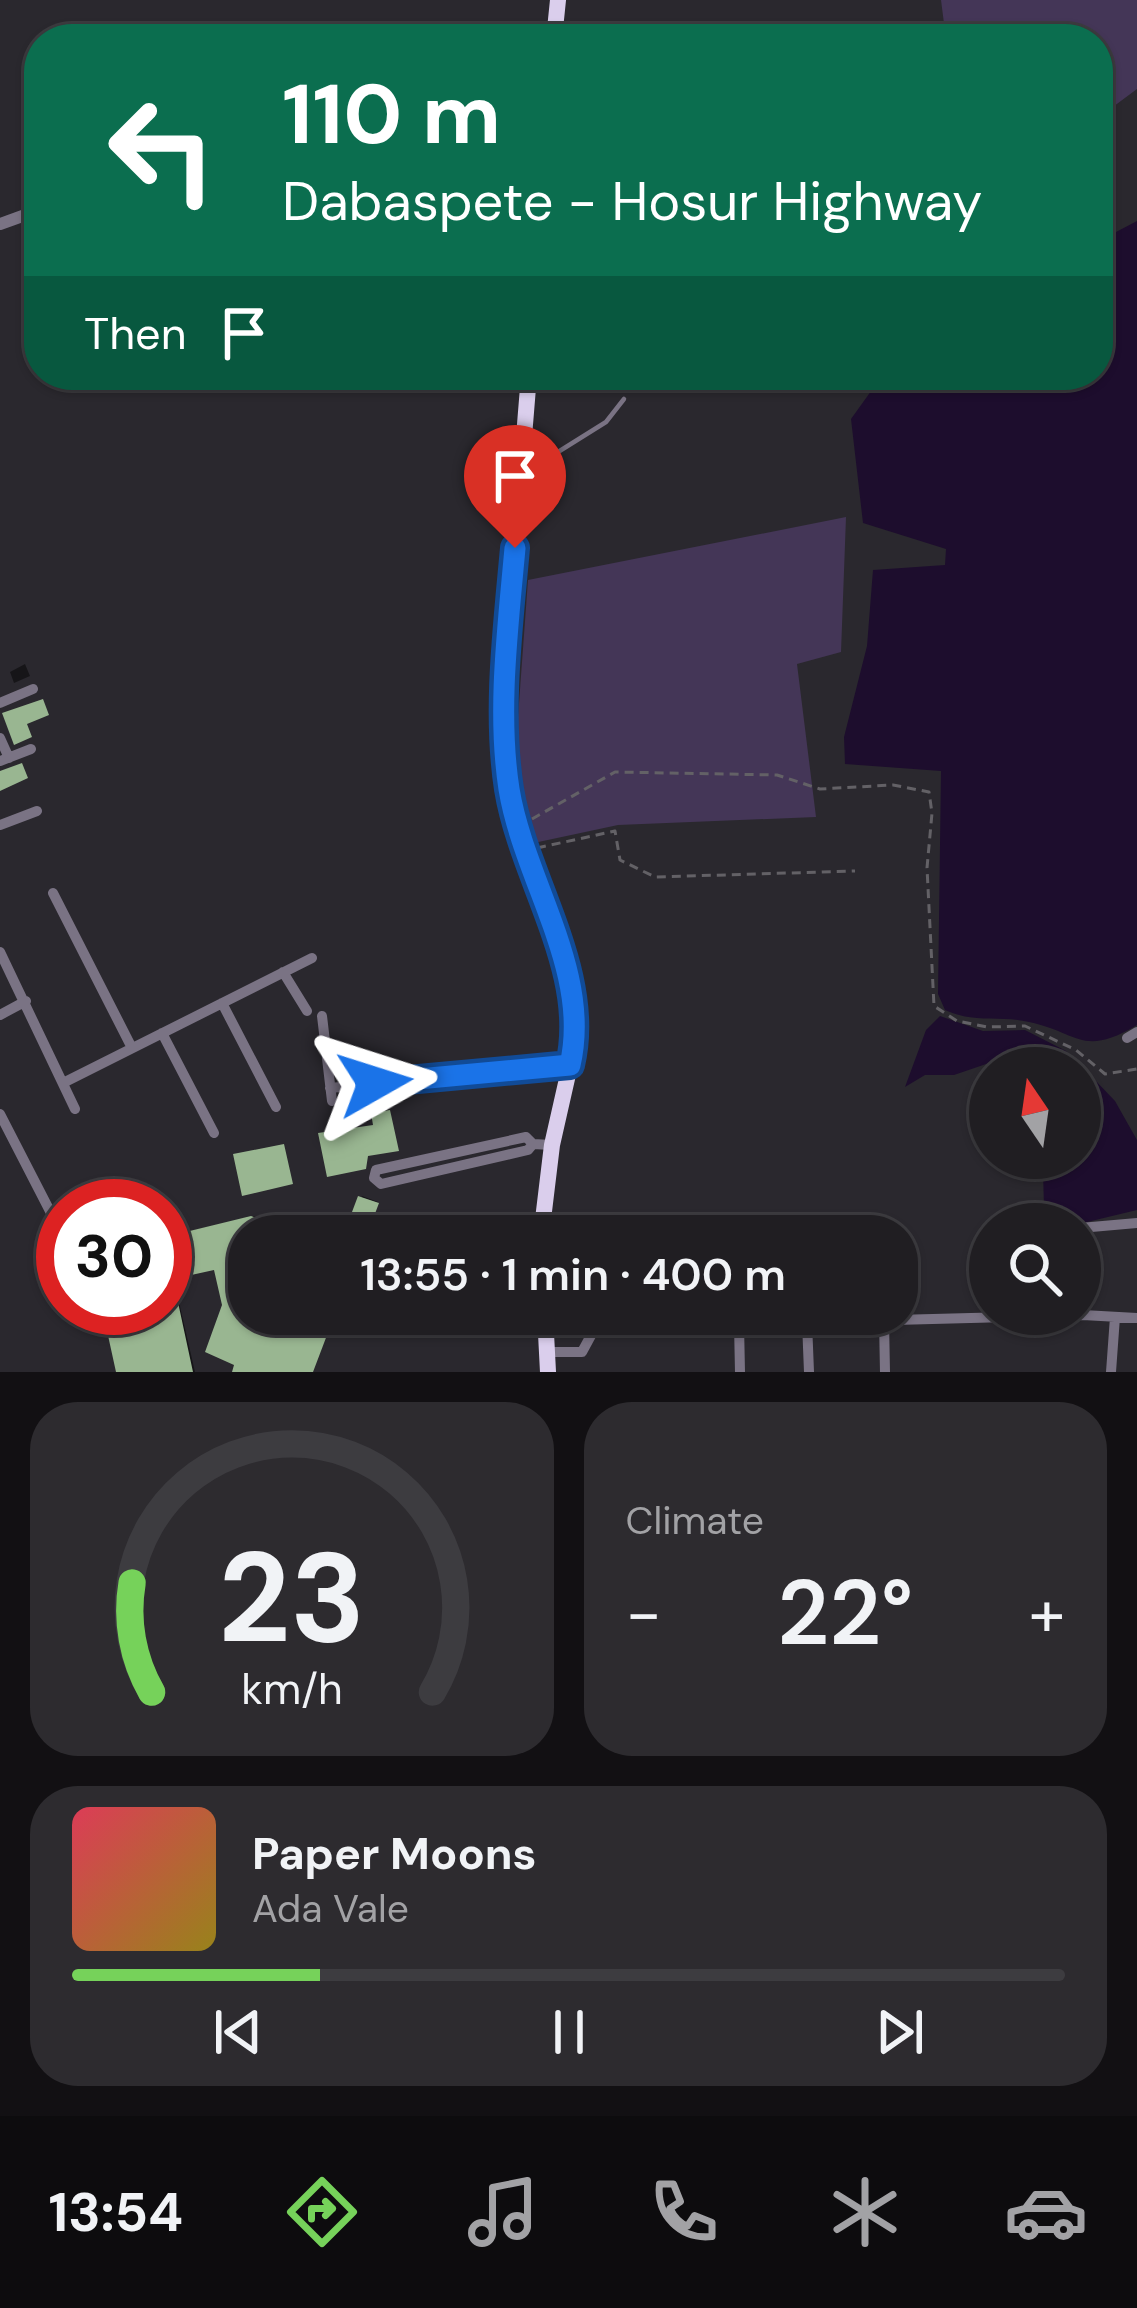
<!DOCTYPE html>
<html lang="en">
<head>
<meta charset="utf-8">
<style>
  body { margin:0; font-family:"DM Sans",sans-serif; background:#2d2b2f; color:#f1f3f6; height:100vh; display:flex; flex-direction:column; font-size:45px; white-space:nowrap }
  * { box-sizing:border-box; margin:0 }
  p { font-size:39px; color:#a2a2a5 }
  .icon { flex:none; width:66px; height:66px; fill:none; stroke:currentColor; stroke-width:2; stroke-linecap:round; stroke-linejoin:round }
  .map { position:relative; height:1372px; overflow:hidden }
  .side { display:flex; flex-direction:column; gap:30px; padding:30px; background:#121013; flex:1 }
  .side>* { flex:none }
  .top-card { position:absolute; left:24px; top:24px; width:1089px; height:366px; border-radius:48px; box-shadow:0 3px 9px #0004,0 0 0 3px #3d3c40; background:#0b6e4f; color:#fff; overflow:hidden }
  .needle { width:78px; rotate:347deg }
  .fabs { position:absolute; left:969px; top:1047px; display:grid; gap:24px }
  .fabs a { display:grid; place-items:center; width:132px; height:132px; border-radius:50%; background:#201e22; box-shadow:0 3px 9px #0004,0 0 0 3px #3d3c40; font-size:60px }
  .speed { position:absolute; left:36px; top:1179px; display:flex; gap:24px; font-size:60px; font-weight:700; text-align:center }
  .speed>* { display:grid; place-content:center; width:156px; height:156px; border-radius:50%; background:#201e22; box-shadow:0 3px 9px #0004,0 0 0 3px #3d3c40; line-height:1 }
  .speed .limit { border:18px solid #d22; background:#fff; color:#111 }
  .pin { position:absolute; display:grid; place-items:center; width:102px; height:102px; color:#fff; margin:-123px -51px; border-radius:50% 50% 50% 0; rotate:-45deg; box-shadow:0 0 12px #0007 }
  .pin .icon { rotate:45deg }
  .me { position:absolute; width:132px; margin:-66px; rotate:84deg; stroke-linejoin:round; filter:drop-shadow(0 0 9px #0008) }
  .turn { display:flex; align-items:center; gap:42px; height:252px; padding:0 60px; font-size:54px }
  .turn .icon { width:156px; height:156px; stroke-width:2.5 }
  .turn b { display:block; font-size:84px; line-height:102px }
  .then { display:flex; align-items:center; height:114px; padding:0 60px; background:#0003; gap:24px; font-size:45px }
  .big { font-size:90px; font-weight:600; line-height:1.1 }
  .side .tile { flex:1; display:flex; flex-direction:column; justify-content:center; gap:18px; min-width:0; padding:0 42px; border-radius:48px; background:#2d2b2f }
  .side .dial { align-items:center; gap:0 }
  .dial svg { height:312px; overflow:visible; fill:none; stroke:#3d3c40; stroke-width:7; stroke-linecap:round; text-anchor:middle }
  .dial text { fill:#f1f3f6; stroke:none }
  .song { display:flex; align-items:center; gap:36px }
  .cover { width:144px; height:144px; border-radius:18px; background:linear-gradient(135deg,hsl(350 70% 55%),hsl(50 70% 35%)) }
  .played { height:12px; border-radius:6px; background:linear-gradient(90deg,#76d25a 25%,#3d3c40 25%) }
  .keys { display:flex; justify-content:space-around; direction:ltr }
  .heat { display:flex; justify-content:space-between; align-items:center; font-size:66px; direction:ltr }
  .side .tiles { flex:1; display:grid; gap:30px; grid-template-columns:1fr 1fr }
  .tile:last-child { grid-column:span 2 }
  .trip { position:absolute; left:228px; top:1215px; width:690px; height:120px; border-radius:48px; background:#201e22; box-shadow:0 3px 9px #0004,0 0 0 3px #3d3c40; font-weight:600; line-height:120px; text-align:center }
  .tab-bar { display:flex; height:192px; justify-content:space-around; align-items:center; background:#0d0c0e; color:#a2a2a5 }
  .tab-bar .icon { width:84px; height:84px }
  .tab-bar .selected { color:#76d25a }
  .tab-bar b { font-size:54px; color:#f1f3f6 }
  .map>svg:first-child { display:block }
  .green { fill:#443657 }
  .water { fill:#1d0d2d }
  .shadow { fill:#0007 }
  .building { fill:#99b691 }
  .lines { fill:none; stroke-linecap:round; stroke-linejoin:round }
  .path { stroke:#636166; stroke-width:3; stroke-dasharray:9 6; stroke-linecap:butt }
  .service { stroke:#7a7384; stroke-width:4.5 }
  .minor { stroke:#7a7384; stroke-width:10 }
  .tertiary { stroke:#7a7384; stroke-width:12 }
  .trunk { stroke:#daceec; stroke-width:16 }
  .route-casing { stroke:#114b97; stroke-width:30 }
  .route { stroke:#1a73e8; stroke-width:21 }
</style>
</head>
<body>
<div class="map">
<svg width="1137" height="1372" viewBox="0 0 1137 1372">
  <rect width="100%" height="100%" fill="#2a282e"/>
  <path class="green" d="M 941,0 L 1137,0 L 1137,89 L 1098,118 L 1098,39 L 946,39 Z
    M 846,517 L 841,652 L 797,664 L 816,817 L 618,825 L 529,844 L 516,744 L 528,580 Z"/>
  <path class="water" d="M 1098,220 L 1102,231 L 1116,232 L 1137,221 L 1137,1025 C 1082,1058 1078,1032 1029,1022 C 999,1015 976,1024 945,1010 L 938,994 L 941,771 L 845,764 L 844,737 L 867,646 L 873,570 L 945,565 L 946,549 L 863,523 L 851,419 L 879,380 L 876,375 L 1098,375 Z
    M 940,1016 L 983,1031 L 1025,1030 L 1066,1051 L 1093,1078 L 1115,1101 L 1137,1140 L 1137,1210 L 1083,1223 L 1044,1207 L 1043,1171 L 1037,1158 L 1080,1158 L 1080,1068 L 1010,1068 L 992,1062 L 954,1075 L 925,1075 L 905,1087 L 926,1030 Z"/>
  <path class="shadow" d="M 25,664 L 30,676 L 14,683 L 10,672 Z
    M 362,1196 L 378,1202 L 365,1236 L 249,1236 L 249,1314 L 335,1314 L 312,1372 L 234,1372 L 237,1363 L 217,1267 L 173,1276 L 195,1372 L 120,1372 L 105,1308 L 165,1308 L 165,1237 L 254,1216 L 291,1228 L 296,1216 L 346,1236 Z"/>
  <path class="building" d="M 43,699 L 49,715 L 27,724 L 32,737 L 14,745 L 2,713 Z
    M 22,763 L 28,778 L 0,791 L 0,771 Z
    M 390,1110 L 399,1151 L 368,1156 L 366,1169 L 327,1177 L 318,1133 L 373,1125 L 371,1113 Z
    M 284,1144 L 293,1184 L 242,1196 L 233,1154 Z
    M 358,1196 L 379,1203 L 373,1219 L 367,1236 L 343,1236 Z
    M 251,1216 L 287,1228 L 292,1216 L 341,1235 L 249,1236 L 249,1298 L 242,1314 L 335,1314 L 313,1372 L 232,1372 L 234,1365 L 205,1352 L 222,1305 L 214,1270 L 173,1279 L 193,1372 L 116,1372 L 102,1308 L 165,1308 L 165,1237 Z"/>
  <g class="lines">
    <path class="path" d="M 532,819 L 615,772 L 777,775 L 820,789 L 893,785 L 929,792 L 932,813 L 927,868 L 934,1006 L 957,1021 L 987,1027 L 1025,1026 L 1076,1050 L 1105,1074 L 1137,1069
      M 537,848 L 615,831 L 620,860 L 655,877 L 855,871"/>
    <path class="service" d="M 526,472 L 606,422 L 624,399"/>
    <path class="minor" d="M 0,703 L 33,689
      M 0,738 L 9,758
      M 0,761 L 31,749
      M 0,825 L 37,811
      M 53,893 L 132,1048
      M 0,952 L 75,1109
      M 283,972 L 307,1011
      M 222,1003 L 276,1107
      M 0,1015 L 26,1001
      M 322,1016 L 332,1101
      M 162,1033 L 214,1133
      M 1127,1038 L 1137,1032
      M 65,1082 L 312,958
      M 330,1088 L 570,1065
      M 0,1114 L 53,1217
      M 374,1178 L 376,1170 L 526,1137 L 533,1144 L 552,1145
      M 374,1178 L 381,1184 L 528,1150 L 533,1144
      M 1080,1228 L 1137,1223
      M 884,1320 L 885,1372
      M 807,1322 L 809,1372
      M 739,1324 L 740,1372
      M 547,1352 L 582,1352 L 595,1328 L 1083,1315 L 1137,1318
      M 1111,1372 L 1115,1317"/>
    <path class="tertiary" d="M 0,224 L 39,210"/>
    <path class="trunk" d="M 554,39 L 558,0
      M 529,375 L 509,622 L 504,748 L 516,828 L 569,977 L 576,1039 L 552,1145 L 541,1236
      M 545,1314 L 548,1372"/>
  </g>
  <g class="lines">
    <g class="route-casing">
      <path id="route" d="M 375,1083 L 570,1065 C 592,971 524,881 509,789 C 497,711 508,627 515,548"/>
    </g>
    <use href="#route" class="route"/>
  </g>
</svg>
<div class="fabs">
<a><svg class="needle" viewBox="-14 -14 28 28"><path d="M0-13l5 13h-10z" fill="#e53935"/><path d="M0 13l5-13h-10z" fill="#a2a2a5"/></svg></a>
<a><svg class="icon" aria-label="search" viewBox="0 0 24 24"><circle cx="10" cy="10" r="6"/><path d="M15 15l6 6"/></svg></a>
</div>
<div class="speed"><div class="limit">30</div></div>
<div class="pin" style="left:515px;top:548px;background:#d93025"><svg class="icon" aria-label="arrive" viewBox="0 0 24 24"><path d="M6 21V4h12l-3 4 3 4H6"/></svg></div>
<svg class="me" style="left:375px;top:1083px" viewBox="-20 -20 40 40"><path d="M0-17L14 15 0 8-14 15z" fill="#1a73e8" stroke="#fff" stroke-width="4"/></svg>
<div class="trip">13:55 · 1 min · 400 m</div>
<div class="top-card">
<div class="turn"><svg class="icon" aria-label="left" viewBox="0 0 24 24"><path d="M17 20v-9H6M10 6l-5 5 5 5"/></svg><div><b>110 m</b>Dabaspete - Hosur Highway</div></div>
<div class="then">Then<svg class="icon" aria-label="arrive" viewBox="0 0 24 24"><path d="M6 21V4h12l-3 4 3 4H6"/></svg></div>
</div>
</div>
<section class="side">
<div class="tiles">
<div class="tile dial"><svg viewBox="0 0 100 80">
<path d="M14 69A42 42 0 1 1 86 69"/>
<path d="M14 69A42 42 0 0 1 9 41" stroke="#76d25a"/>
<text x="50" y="56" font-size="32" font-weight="700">23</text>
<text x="50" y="72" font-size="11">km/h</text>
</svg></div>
<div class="tile"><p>Climate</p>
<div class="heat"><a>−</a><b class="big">22°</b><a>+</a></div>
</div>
<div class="tile">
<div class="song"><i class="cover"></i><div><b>Paper Moons</b><p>Ada Vale</p></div></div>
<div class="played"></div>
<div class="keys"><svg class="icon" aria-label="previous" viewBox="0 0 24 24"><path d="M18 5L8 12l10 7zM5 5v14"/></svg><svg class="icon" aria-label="pause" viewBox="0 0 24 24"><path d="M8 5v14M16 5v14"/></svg><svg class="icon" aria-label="next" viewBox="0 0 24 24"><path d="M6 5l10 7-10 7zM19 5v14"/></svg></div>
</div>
</div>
</section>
<nav class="tab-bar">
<b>13:54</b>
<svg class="icon selected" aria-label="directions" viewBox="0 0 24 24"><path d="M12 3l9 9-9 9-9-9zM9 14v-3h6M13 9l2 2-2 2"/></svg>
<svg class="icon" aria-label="music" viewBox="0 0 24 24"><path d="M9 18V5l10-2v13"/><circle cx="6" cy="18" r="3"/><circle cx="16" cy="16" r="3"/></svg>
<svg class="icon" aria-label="phone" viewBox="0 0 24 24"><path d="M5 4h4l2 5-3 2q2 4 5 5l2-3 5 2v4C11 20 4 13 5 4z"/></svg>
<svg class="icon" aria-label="climate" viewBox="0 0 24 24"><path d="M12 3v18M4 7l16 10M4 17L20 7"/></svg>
<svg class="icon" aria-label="car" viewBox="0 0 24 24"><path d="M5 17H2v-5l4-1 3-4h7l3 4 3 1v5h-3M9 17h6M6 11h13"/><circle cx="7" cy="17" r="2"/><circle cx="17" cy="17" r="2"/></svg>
</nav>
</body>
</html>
